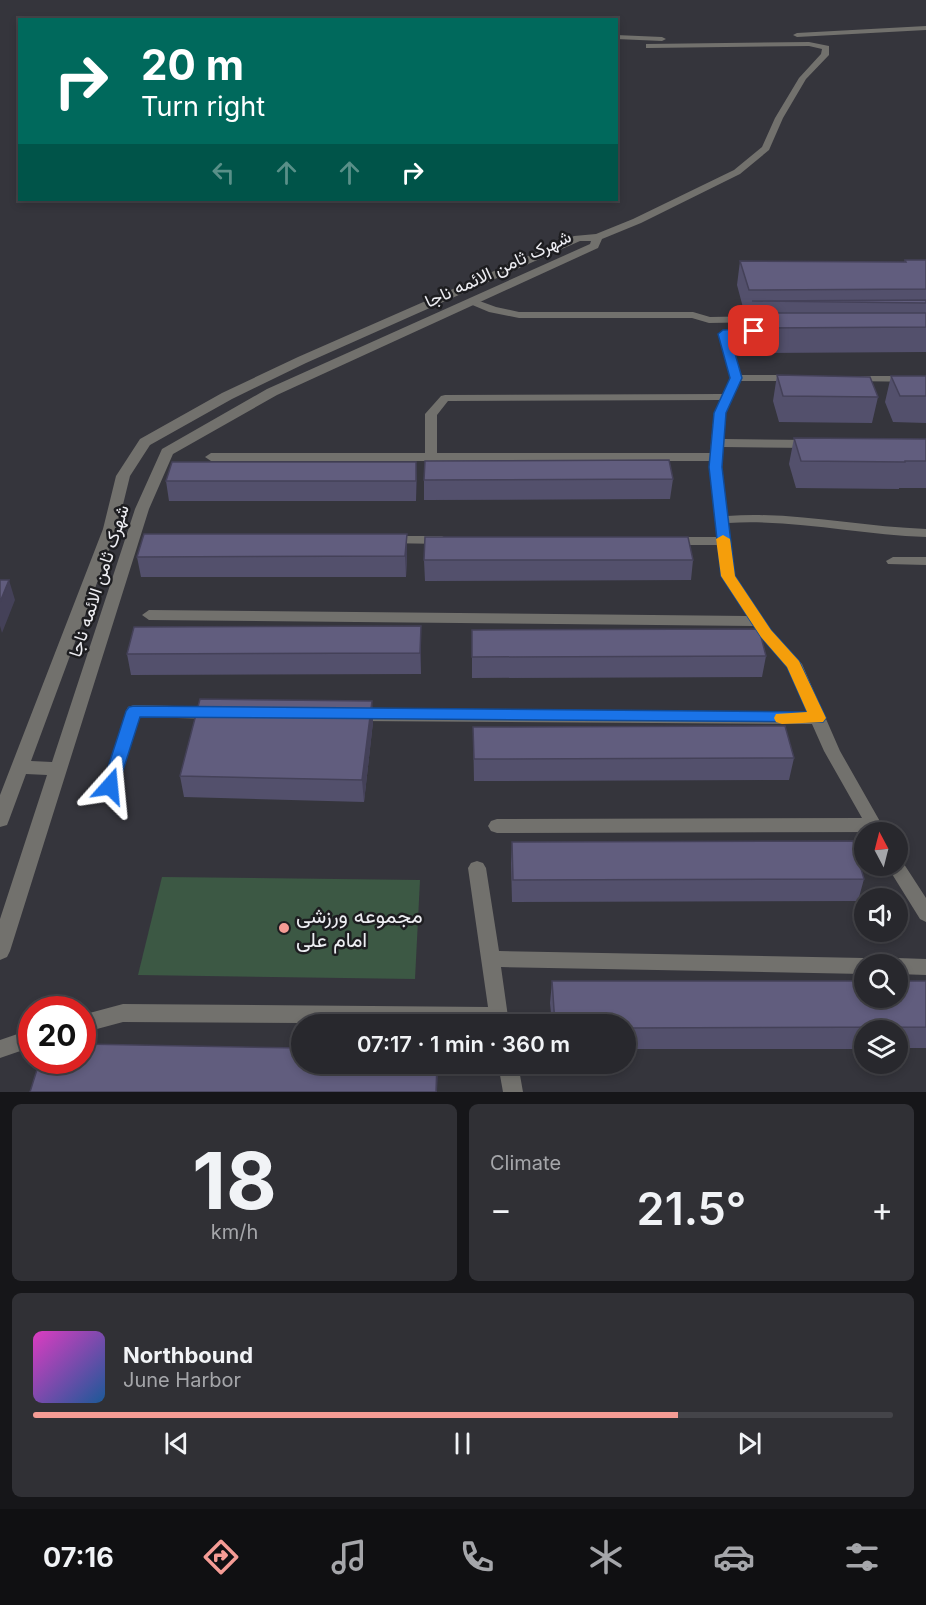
<!DOCTYPE html>
<html lang="en">
<head>
<meta charset="utf-8">
<style>
  body { margin:0; font-family:Inter,Vazirmatn,sans-serif; background:#303035; color:#f1f3f6; height:100vh; display:flex; flex-direction:column; font-size:22px; white-space:nowrap }
  * { box-sizing:border-box; margin:0 }
  p { font-size:20px; color:#a5a6aa }
  .icon { flex:none; width:33px; height:33px; fill:none; stroke:currentColor; stroke-width:2; stroke-linecap:round; stroke-linejoin:round }
  .map { position:relative; height:1092px; overflow:hidden }
  .drawer { display:flex; flex-direction:column; gap:12px; padding:12px; background:#161619; flex:1 }
  .drawer>* { flex:none }
  .top-card { position:absolute; left:18px; top:18px; width:600px; height:183px; border-radius:0px; box-shadow:0 3px 9px #0003,0 0 0 2px #444449; background:#00695c; color:#fff; overflow:hidden }
  .needle { width:39px; rotate:353deg }
  .fabs { position:absolute; left:854px; top:822px; display:grid; gap:12px }
  .fabs a { display:grid; place-items:center; width:54px; height:54px; border-radius:50%; background:#28282d; box-shadow:0 3px 9px #0003,0 0 0 2px #444449; font-size:30px }
  .speed { position:absolute; left:18px; top:996px; display:flex; gap:12px; font-size:30px; font-weight:700; text-align:center }
  .speed>* { display:grid; place-content:center; width:78px; height:78px; border-radius:50%; background:#28282d; box-shadow:0 3px 9px #0003,0 0 0 2px #444449; line-height:1 }
  .speed .limit { border:9px solid #d22; background:#fff; color:#111 }
  .pin { position:absolute; display:grid; place-items:center; width:51px; height:51px; color:#fff; margin:-26px; border-radius:12px; box-shadow:0 3px 9px #0006 }
  .me { position:absolute; width:66px; margin:-33px; rotate:18deg; stroke-linejoin:round; filter:drop-shadow(0 0 4px #0008) }
  .turn { display:flex; align-items:center; gap:21px; height:126px; padding:0 24px; font-size:27px }
  .turn .icon { width:78px; height:78px; stroke-width:2.5 }
  .turn b { display:block; font-size:42px; line-height:51px }
  .lanes { display:flex; align-items:center; height:57px; padding:0 24px; background:#0003; justify-content:center; gap:30px; direction:ltr }
  .lanes .off { opacity:.35 }
  .big { font-size:45px; font-weight:600; line-height:1.1 }
  .drawer .widget { flex:1; display:flex; flex-direction:column; justify-content:center; gap:9px; min-width:0; padding:0 21px; border-radius:9px; background:#303035 }
  .drawer .dial { align-items:center; gap:0 }
  .dial b { font-size:78px; line-height:1 }
  .song { display:flex; align-items:center; gap:18px }
  .cover { width:72px; height:72px; border-radius:9px; background:linear-gradient(135deg,hsl(310 70% 55%),hsl(210 70% 35%)) }
  .played { height:6px; border-radius:3px; background:linear-gradient(90deg,#f59c95 75%,#444449 75%) }
  .keys { display:flex; justify-content:space-around; direction:ltr }
  .heat { display:flex; justify-content:space-between; align-items:center; font-size:33px; direction:ltr }
  .drawer .tiles { flex:1; display:grid; gap:12px; grid-template-columns:1fr 1fr }
  .widget:last-child { grid-column:span 2 }
  .trip { position:absolute; left:291px; top:1014px; width:345px; height:60px; border-radius:30px; background:#28282d; box-shadow:0 3px 9px #0003,0 0 0 2px #444449; font-weight:600; line-height:60px; text-align:center }
  .menu { display:flex; height:96px; justify-content:space-around; align-items:center; background:#101012; color:#a5a6aa }
  .menu .icon { width:42px; height:42px }
  .menu .selected { color:#f59c95 }
  .menu b { font-size:27px; color:#f1f3f6 }
  .map>svg:first-child { display:block }
  .green { fill:#3c5844 }
  .lines { fill:none; stroke-linecap:round; stroke-linejoin:round }
  .service { fill:#72716d; fill-rule:evenodd }
  .minor { fill:#72716d; fill-rule:evenodd }
  .wall { fill:#53506c }
  .shaded-wall { fill:#444158 }
  .building { fill:#615d7e; stroke:#444158; stroke-width:1.5 }
  .route { fill:#1a73e8; stroke:#114b97; stroke-width:1.5 }
  .slow { fill:#f59e0b }
  .poi-dot { fill:#f59c95; stroke:#1d1d20; stroke-width:2 }
  .labels { text-anchor:middle; stroke-width:5; stroke-linejoin:round; paint-order:stroke }
  .street-label { font-size:18px; fill:#ededf2; stroke:#1d1d20 }
  .near-poi-label { font-size:21px; fill:#ededf2; stroke:#1d1d20; text-anchor:start }
</style>
</head>
<body>
<div class="map">
<svg width="926" height="1092" viewBox="0 0 926 1092">
  <rect width="100%" height="100%" fill="#35353c"/>
  <path class="green" d="M 162,877 L 420,880 L 415,979 L 138,975 Z"/>
  <g class="lines">
    <path class="service" d="M 474,299 L 496,307 L 519,312 L 693,312 L 710,317 L 766,316 L 771,319 L 766,322 L 709,323 L 692,318 L 519,318 L 489,312 L 470,304 L 469,302 Z
      M 733,328 L 771,328 L 776,331 L 771,334 L 730,336 L 741,375 L 794,375 L 800,378 L 794,381 L 740,381 L 726,413 L 724,439 L 811,440 L 817,444 L 811,448 L 723,447 L 721,467 L 727,516 C 794,511 860,527 926,529 L 926,537 C 860,535 795,519 728,523 L 735,576 L 771,630 L 802,664 L 840,751 L 886,832 L 497,833 L 491,831 L 488,826 L 491,821 L 497,819 L 862,818 L 824,751 L 812,724 L 355,721 L 349,719 L 347,715 L 349,711 L 355,709 L 807,712 L 787,666 L 754,626 L 149,620 L 142,615 L 149,610 L 747,616 L 721,576 L 718,545 L 672,545 L 665,541 L 672,537 L 717,537 L 709,461 L 211,461 L 205,457 L 211,453 L 425,453 L 425,414 L 441,396 L 445,395 L 723,394 L 730,378 L 719,334 ZM 720,400 L 714,413 L 710,453 L 437,453 L 437,415 L 448,401 Z
      M 852,376 L 926,376 L 926,382 L 848,381 L 848,377 Z
      M 390,536 L 442,536 L 449,540 L 442,544 L 385,543 L 383,540 Z
      M 893,557 L 926,557 L 926,565 L 888,564 L 886,561 Z
      M 134,705 L 213,707 L 219,709 L 221,713 L 219,717 L 213,719 L 140,717 L 118,786 L 116,790 L 110,792 L 104,790 L 102,786 L 126,711 L 128,707 Z
      M 897,859 L 902,861 L 926,898 L 926,922 L 920,919 L 887,866 L 897,866 Z
      M 477,861 L 483,863 L 486,868 L 499,951 L 864,958 L 871,960 L 873,964 L 864,964 L 864,974 L 501,967 L 509,1024 L 123,1022 L 82,1033 L 82,1015 L 123,1004 L 488,1007 L 468,868 L 471,863 Z
      M 897,958 L 926,959 L 926,975 L 897,974 L 897,964 L 888,964 L 890,960 Z
      M 32,1029 L 32,1047 L 0,1058 L 0,1040 Z
      M 498,1064 L 518,1064 L 523,1092 L 503,1092 Z"/>
    <path class="minor" d="M 926,26 L 926,30 L 797,37 L 793,35 L 797,33 Z
      M 616,35 L 662,37 L 666,39 L 662,41 L 616,39 Z
      M 809,42 L 829,46 L 829,55 L 806,79 L 783,118 L 769,150 L 740,174 L 641,223 L 602,239 L 598,248 L 277,395 L 173,454 L 149,509 L 10,951 L 7,957 L 0,960 L 0,919 L 47,775 L 26,774 L 9,820 L 7,825 L 0,827 L 0,795 L 103,529 L 116,476 L 140,439 L 222,393 L 298,357 L 574,236 L 596,234 L 633,219 L 734,170 L 762,147 L 775,118 L 799,78 L 821,54 L 822,49 L 809,46 L 649,48 L 646,48 L 646,44 ZM 580,241 L 591,241 L 590,244 L 267,389 L 162,449 L 135,509 L 52,762 L 31,761 L 117,529 L 130,476 L 150,445 L 232,399 L 306,363 Z"/>
  </g>
  <path class="wall" d="M 905,260 L 926,260 L 926,352 L 756,353 L 752,338 L 754,325 L 748,325 L 750,315 L 745,315 L 737,285 L 740,261 L 904,262 Z
    M 777,375 L 878,397 L 872,423 L 779,422 L 773,401 Z
    M 891,376 L 926,376 L 926,423 L 893,422 L 885,402 Z
    M 794,438 L 926,439 L 926,488 L 899,488 L 899,489 L 796,488 L 789,464 Z
    M 416,462 L 416,501 L 169,501 L 166,481 Z
    M 673,479 L 670,499 L 424,500 L 424,480 Z
    M 407,534 L 407,554 L 406,577 L 141,577 L 137,557 Z
    M 424,560 L 693,560 L 691,580 L 425,581 Z
    M 472,630 L 766,656 L 762,677 L 472,678 Z
    M 421,647 L 421,674 L 131,675 L 127,654 Z
    M 372,701 L 373,722 L 364,802 L 184,797 L 180,776 Z
    M 473,727 L 794,758 L 789,780 L 474,781 Z
    M 512,842 L 864,879 L 858,901 L 512,902 L 511,863 Z
    M 552,981 L 926,981 L 926,1048 L 897,1048 L 897,1030 L 864,1030 L 864,1049 L 626,1049 L 626,1024 L 552,1024 L 550,1003 Z"/>
  <path class="shaded-wall" d="M 416,462 L 417,482 L 416,501 Z
    M 407,534 L 407,554 L 406,577 L 405,556 Z
    M 9,580 L 15,600 L 2,633 L 0,626 L 0,602 Z
    M 421,626 L 421,674 L 420,653 Z
    M 372,701 L 373,722 L 364,802 L 362,780 Z
    M 437,1064 L 438,1064 L 438,1072 L 437,1092 L 436,1092 Z"/>
  <path class="building" d="M 905,260 L 926,260 L 926,289 L 749,290 L 740,261 L 906,262 Z
    M 926,300 L 926,303 L 752,301 Z
    M 755,313 L 926,313 L 926,327 L 760,328 Z
    M 777,375 L 870,377 L 878,397 L 783,396 Z
    M 891,376 L 926,376 L 926,396 L 900,396 Z
    M 794,438 L 926,439 L 926,461 L 905,461 L 905,462 L 801,461 Z
    M 669,460 L 673,479 L 424,480 L 425,461 Z
    M 172,462 L 416,462 L 416,481 L 166,481 Z
    M 144,534 L 407,534 L 405,556 L 137,557 Z
    M 425,537 L 688,537 L 693,560 L 424,560 Z
    M 0,580 L 9,580 L 0,602 Z
    M 421,626 L 420,653 L 127,654 L 134,627 Z
    M 759,629 L 766,656 L 472,657 L 472,630 Z
    M 200,699 L 372,701 L 362,780 L 180,776 Z
    M 785,726 L 794,758 L 474,759 L 473,727 Z
    M 853,841 L 864,879 L 513,880 L 512,842 Z
    M 552,981 L 864,981 L 864,998 L 897,998 L 897,981 L 926,981 L 926,1027 L 626,1028 L 626,1024 L 555,1024 Z
    M 82,1044 L 302,1048 L 302,1064 L 437,1064 L 436,1092 L 30,1092 L 40,1060 L 82,1060 Z"/>
  <path class="route" d="M 754,328 L 759,331 L 758,334 L 730,336 L 742,378 L 726,413 L 722,467 L 735,576 L 771,630 L 799,661 L 826,718 L 823,722 L 140,717 L 118,786 L 116,791 L 110,793 L 104,791 L 102,786 L 126,711 L 129,707 L 134,706 L 807,712 L 787,667 L 761,637 L 721,576 L 709,467 L 714,413 L 730,378 L 718,334 L 723,330 Z"/>
  <path class="slow" d="M 723,535 L 730,539 L 735,576 L 771,630 L 799,661 L 826,718 L 823,722 L 782,724 L 776,722 L 774,718 L 776,714 L 807,712 L 787,667 L 761,637 L 721,576 L 716,539 Z"/>
  <circle class="poi-dot" cx="284" cy="928" r="6"/>
  <g class="labels">
    <g class="street-label">
      <text transform="translate(498 269) rotate(-25)" y="6">شهرک ثامن الائمه ناجا</text>
      <text transform="translate(99 581) rotate(-72)" y="6">شهرک ثامن الائمه ناجا</text>
    </g>
    <g class="near-poi-label">
      <text x="296" y="923">مجموعه ورزشی<tspan x="296" dy="24">امام علی</tspan></text>
    </g>
  </g>
</svg>
<div class="fabs">
<a><svg class="needle" viewBox="-14 -14 28 28"><path d="M0-13l5 13h-10z" fill="#e53935"/><path d="M0 13l5-13h-10z" fill="#a5a6aa"/></svg></a>
<a><svg class="icon" aria-label="sound" viewBox="0 0 24 24"><path d="M4 9h4l5-4v14l-5-4H4zM17 9q2 3 0 6"/></svg></a>
<a><svg class="icon" aria-label="search" viewBox="0 0 24 24"><circle cx="10" cy="10" r="6"/><path d="M15 15l6 6"/></svg></a>
<a><svg class="icon" aria-label="layers" viewBox="0 0 24 24"><path d="M12 4l9 5-9 5-9-5zM3 14l9 5 9-5"/></svg></a>
</div>
<div class="speed"><div class="limit">20</div></div>
<div class="pin" style="left:754px;top:331px;background:#d93025"><svg class="icon" aria-label="arrive" viewBox="0 0 24 24"><path d="M6 21V4h12l-3 4 3 4H6"/></svg></div>
<svg class="me" style="left:110px;top:786px" viewBox="-20 -20 40 40"><path d="M0-17L14 15 0 8-14 15z" fill="#1a73e8" stroke="#fff" stroke-width="4"/></svg>
<div class="trip">07:17 · 1 min · 360 m</div>
<div class="top-card">
<div class="turn"><svg class="icon" aria-label="right" viewBox="0 0 24 24"><path d="M7 20v-9h11M14 6l5 5-5 5"/></svg><div><b>20 m</b>Turn right</div></div>
<div class="lanes"><svg class="icon off" aria-label="left" viewBox="0 0 24 24"><path d="M17 20v-9H6M10 6l-5 5 5 5"/></svg><svg class="icon off" aria-label="ahead" viewBox="0 0 24 24"><path d="M12 20V5M6 11l6-6 6 6"/></svg><svg class="icon off" aria-label="ahead" viewBox="0 0 24 24"><path d="M12 20V5M6 11l6-6 6 6"/></svg><svg class="icon" aria-label="right" viewBox="0 0 24 24"><path d="M7 20v-9h11M14 6l5 5-5 5"/></svg></div>
</div>
</div>
<section class="drawer">
<div class="tiles">
<div class="widget dial"><b>18</b><p>km/h</p></div>
<div class="widget"><p>Climate</p>
<div class="heat"><a>−</a><b class="big">21.5°</b><a>+</a></div>
</div>
<div class="widget">
<div class="song"><i class="cover"></i><div><b>Northbound</b><p>June Harbor</p></div></div>
<div class="played"></div>
<div class="keys"><svg class="icon" aria-label="previous" viewBox="0 0 24 24"><path d="M18 5L8 12l10 7zM5 5v14"/></svg><svg class="icon" aria-label="pause" viewBox="0 0 24 24"><path d="M8 5v14M16 5v14"/></svg><svg class="icon" aria-label="next" viewBox="0 0 24 24"><path d="M6 5l10 7-10 7zM19 5v14"/></svg></div>
</div>
</div>
</section>
<nav class="menu">
<b>07:16</b>
<svg class="icon selected" aria-label="directions" viewBox="0 0 24 24"><path d="M12 3l9 9-9 9-9-9zM9 14v-3h6M13 9l2 2-2 2"/></svg>
<svg class="icon" aria-label="music" viewBox="0 0 24 24"><path d="M9 18V5l10-2v13"/><circle cx="6" cy="18" r="3"/><circle cx="16" cy="16" r="3"/></svg>
<svg class="icon" aria-label="phone" viewBox="0 0 24 24"><path d="M5 4h4l2 5-3 2q2 4 5 5l2-3 5 2v4C11 20 4 13 5 4z"/></svg>
<svg class="icon" aria-label="climate" viewBox="0 0 24 24"><path d="M12 3v18M4 7l16 10M4 17L20 7"/></svg>
<svg class="icon" aria-label="car" viewBox="0 0 24 24"><path d="M5 17H2v-5l4-1 3-4h7l3 4 3 1v5h-3M9 17h6M6 11h13"/><circle cx="7" cy="17" r="2"/><circle cx="17" cy="17" r="2"/></svg>
<svg class="icon" aria-label="filters" viewBox="0 0 24 24"><path d="M4 7h16M4 17h16"/><circle cx="9" cy="7" r="2"/><circle cx="15" cy="17" r="2"/></svg>
</nav>
</body>
</html>
